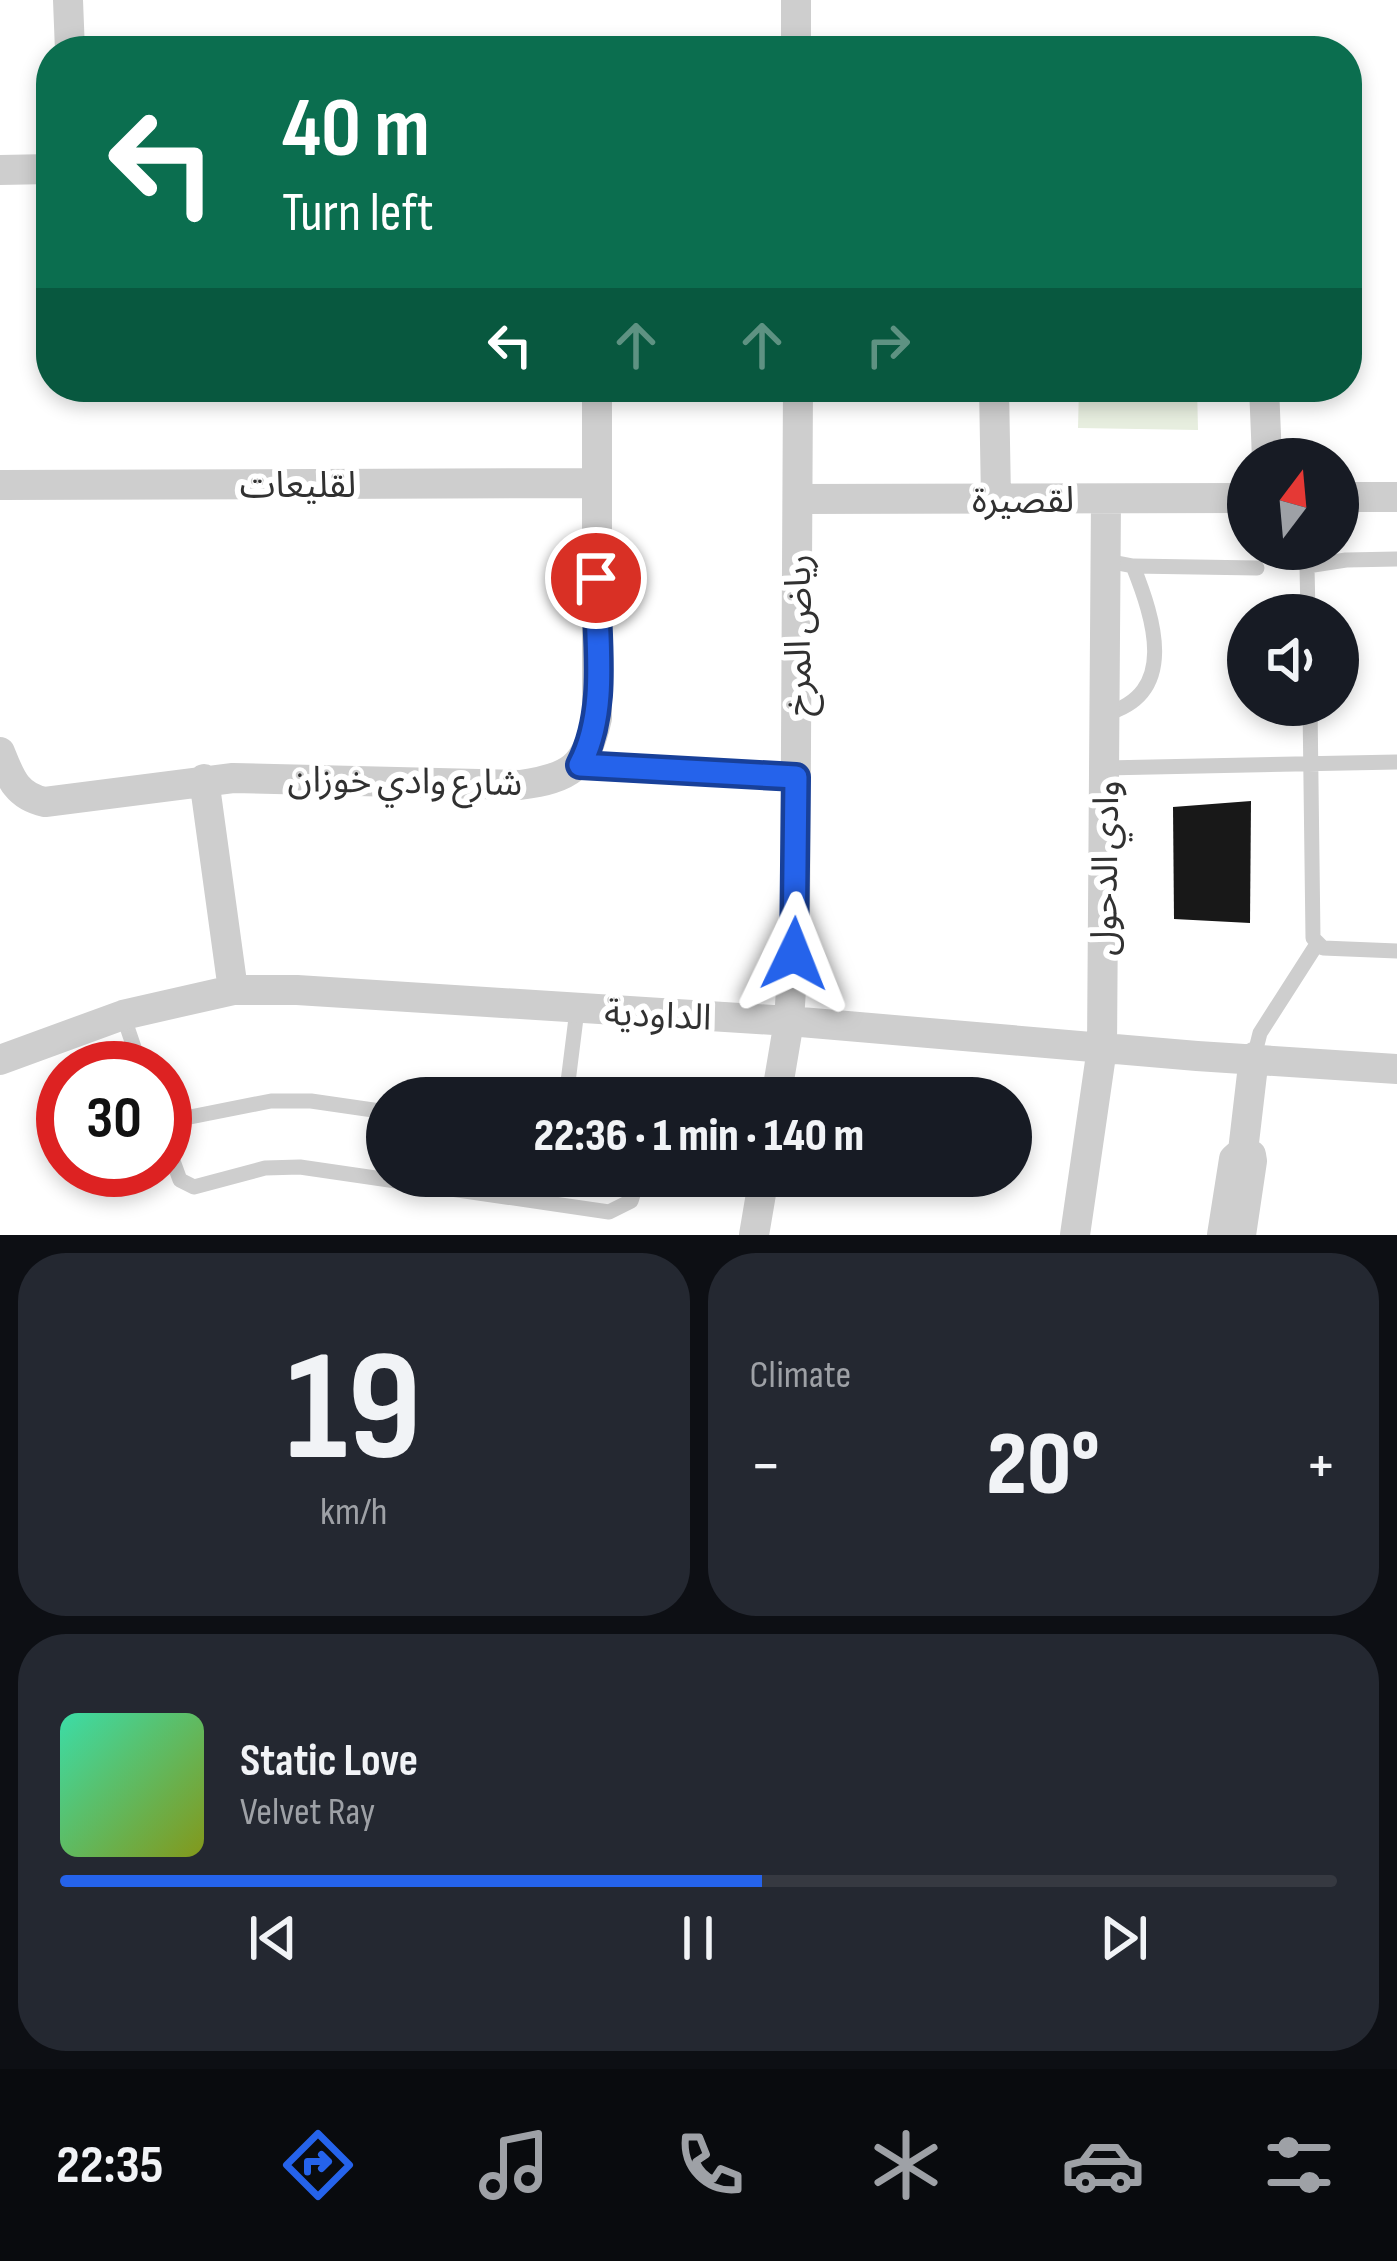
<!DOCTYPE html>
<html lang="en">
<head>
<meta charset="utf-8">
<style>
  body { margin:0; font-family:"Sofia Sans Condensed","Noto Sans Arabic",sans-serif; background:#242831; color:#f1f3f6; height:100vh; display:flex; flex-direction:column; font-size:45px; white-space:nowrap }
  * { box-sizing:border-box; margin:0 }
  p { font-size:39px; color:#9ea1a6 }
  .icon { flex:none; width:66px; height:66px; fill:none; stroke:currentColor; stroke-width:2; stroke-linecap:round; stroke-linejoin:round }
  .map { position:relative; height:1235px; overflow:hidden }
  .sheet { display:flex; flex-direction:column; gap:18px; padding:18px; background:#0d0f14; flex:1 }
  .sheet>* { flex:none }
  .hud { position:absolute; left:36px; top:36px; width:1326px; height:366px; border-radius:48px; box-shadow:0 6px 18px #0003; background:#0b6e4f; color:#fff; overflow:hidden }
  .needle { width:78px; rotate:16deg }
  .buttons { position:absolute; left:1227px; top:438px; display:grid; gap:24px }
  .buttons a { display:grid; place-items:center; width:132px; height:132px; border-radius:50%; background:#171b24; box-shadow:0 6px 18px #0003; font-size:60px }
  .speed { position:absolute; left:36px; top:1041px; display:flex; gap:24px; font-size:60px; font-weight:700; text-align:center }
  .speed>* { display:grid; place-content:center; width:156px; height:156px; border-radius:50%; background:#171b24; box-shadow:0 6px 18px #0003; line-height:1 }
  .speed .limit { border:18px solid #d22; background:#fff; color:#111 }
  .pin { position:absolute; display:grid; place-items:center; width:102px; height:102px; color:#fff; margin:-51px; border:6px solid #fff; border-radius:50%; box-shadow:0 3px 12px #0007 }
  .me { position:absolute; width:132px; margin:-66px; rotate:2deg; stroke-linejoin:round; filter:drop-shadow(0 0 9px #0008) }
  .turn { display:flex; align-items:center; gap:42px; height:252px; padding:0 48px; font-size:54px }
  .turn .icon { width:156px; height:156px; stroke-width:2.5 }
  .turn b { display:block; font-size:84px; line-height:102px }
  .lanes { display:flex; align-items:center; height:114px; padding:0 48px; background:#0003; justify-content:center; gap:60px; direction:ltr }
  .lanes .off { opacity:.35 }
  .big { font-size:90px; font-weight:800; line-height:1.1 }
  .sheet .widget { flex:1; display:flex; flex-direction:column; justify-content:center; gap:18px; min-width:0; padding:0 42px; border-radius:48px; background:#242831 }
  .sheet .dial { align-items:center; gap:0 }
  .dial b { font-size:156px; line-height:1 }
  .song { display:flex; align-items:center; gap:36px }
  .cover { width:144px; height:144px; border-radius:18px; background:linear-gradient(135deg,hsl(160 70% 55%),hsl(70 70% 35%)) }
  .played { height:12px; border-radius:6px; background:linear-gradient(90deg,#2563eb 55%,#363941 55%) }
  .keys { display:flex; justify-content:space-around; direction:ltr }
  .heat { display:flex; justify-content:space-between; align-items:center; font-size:66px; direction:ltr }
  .sheet .tiles { flex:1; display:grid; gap:18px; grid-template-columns:1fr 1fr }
  .widget:last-child { grid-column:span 2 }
  .trip { position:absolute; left:366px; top:1077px; width:666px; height:120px; border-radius:60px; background:#171b24; box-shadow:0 6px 18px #0003; font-weight:800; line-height:120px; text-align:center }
  .tabs { display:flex; height:192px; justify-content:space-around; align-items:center; background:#090b0e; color:#9ea1a6 }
  .tabs .icon { width:84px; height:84px }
  .tabs .selected { color:#2563eb }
  .tabs b { font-size:54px; color:#f1f3f6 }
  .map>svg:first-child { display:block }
  .green { fill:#e7eedf }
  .building { fill:#181818 }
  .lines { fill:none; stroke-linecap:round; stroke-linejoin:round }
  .service { stroke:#cecece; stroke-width:15 }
  .minor { stroke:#cecece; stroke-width:30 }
  .route-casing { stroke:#184099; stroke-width:30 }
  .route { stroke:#2563eb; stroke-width:21 }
  .labels { text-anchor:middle; stroke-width:12; stroke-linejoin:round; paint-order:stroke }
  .street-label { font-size:36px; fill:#313131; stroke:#fff }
</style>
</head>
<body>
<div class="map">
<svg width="1397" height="1235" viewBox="0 0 1397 1235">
  <rect width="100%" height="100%" fill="#fff"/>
  <path class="green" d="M 1079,387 L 1197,387 L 1198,430 L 1078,428 Z"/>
  <path class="building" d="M 1251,801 L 1250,923 L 1174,919 L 1173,807 Z"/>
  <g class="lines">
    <path class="service" d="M 1133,566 L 1257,568
      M 1308,615 L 1307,566 L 1346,560 L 1397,559
      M 1310,705 L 1313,938 L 1323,948 L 1397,951
      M 1105,714 C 1179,694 1154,619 1133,566 L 1107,561
      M 580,765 L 796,777
      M 1105,768 L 1397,762
      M 123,1015 L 141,1068
      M 1254,1057 L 1260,1033 L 1317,944
      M 566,1098 L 577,1010
      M 165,1122 L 271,1101 L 311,1101 L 387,1112
      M 165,1139 L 180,1180 L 194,1187 L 265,1168 L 300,1167 L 609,1212 L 631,1201 L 639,1176
      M 103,1188 L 157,1170"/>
    <path class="minor" d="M 68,0 L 70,51
      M 796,0 L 796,51
      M 0,170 L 51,169
      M 994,387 L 996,499
      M 1264,387 L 1267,459
      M 0,485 L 595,483
      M 1338,497 L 1397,497
      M 798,499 L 1248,498
      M 0,752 C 10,777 16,796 45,802 L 233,778 L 520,785 C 570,778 586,768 597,718 L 597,387
      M 204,779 L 233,990
      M 0,1060 L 123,1015 L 233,990 L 297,990 L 789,1021 L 1197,1056 L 1397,1069
      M 776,1098 L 789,1021 L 795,926 L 798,387
      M 1243,1151 L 1254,1057
      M 754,1235 L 764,1176
      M 1075,1235 L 1102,1048 L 1106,499
      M 1222,1235 L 1234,1159 L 1243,1151 L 1251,1155 L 1252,1161 L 1241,1235"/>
  </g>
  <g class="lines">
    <g class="route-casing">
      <path id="route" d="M 596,578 C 596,638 609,710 580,765 L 796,777 L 794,954"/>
    </g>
    <use href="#route" class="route"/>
  </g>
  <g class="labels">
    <g class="street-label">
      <text x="298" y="497">لقليعات</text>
      <text x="1023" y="512">لقصيرة</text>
      <text transform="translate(797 635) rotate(-90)" y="13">رياض المرخ</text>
      <text transform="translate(405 780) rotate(1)" y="13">شارع وادي خوزان</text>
      <text transform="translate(1104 868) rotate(-89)" y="13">وادي الدحول</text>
      <text transform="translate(658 1014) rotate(3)" y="13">الداودية</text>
    </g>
  </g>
</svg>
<div class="buttons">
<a><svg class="needle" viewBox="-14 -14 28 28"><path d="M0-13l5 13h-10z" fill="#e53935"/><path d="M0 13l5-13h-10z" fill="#9ea1a6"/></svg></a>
<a><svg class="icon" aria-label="sound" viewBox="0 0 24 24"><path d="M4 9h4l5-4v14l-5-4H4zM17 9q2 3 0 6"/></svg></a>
</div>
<div class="speed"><div class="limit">30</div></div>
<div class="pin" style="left:596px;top:578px;background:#d93025"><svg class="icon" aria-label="arrive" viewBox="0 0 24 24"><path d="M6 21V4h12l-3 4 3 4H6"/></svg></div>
<svg class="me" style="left:794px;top:954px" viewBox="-20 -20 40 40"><path d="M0-17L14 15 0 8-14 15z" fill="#2563eb" stroke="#fff" stroke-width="4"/></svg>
<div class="trip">22:36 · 1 min · 140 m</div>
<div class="hud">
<div class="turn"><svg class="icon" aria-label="left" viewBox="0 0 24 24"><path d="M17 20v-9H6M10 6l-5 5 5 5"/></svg><div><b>40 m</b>Turn left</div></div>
<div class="lanes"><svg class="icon" aria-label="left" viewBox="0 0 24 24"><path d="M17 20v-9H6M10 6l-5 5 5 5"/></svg><svg class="icon off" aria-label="ahead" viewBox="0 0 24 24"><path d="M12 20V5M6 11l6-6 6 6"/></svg><svg class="icon off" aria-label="ahead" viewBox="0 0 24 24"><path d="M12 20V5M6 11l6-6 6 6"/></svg><svg class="icon off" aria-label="right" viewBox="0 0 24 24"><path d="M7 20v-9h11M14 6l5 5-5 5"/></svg></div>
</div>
</div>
<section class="sheet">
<div class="tiles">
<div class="widget dial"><b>19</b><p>km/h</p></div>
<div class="widget"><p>Climate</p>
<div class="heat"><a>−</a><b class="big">20°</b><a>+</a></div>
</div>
<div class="widget">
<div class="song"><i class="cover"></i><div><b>Static Love</b><p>Velvet Ray</p></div></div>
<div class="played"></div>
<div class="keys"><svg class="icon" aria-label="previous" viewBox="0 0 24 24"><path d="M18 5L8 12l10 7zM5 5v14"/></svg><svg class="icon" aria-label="pause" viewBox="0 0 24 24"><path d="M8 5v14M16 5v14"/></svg><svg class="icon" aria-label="next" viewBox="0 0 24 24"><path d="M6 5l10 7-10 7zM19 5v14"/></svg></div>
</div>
</div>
</section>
<nav class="tabs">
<b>22:35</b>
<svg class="icon selected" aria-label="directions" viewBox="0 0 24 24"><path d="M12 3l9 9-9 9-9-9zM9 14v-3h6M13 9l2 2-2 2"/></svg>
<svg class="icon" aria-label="music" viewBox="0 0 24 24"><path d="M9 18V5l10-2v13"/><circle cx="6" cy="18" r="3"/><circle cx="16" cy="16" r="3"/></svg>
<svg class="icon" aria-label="phone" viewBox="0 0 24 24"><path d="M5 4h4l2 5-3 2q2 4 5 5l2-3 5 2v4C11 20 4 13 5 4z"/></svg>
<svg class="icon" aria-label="climate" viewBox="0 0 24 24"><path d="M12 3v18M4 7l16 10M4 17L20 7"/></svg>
<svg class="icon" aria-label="car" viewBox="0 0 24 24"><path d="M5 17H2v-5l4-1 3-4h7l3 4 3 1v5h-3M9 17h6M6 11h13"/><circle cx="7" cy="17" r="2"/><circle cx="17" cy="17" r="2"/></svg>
<svg class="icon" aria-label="filters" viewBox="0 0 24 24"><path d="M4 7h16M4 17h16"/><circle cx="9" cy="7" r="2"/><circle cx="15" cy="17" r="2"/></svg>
</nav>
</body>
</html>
